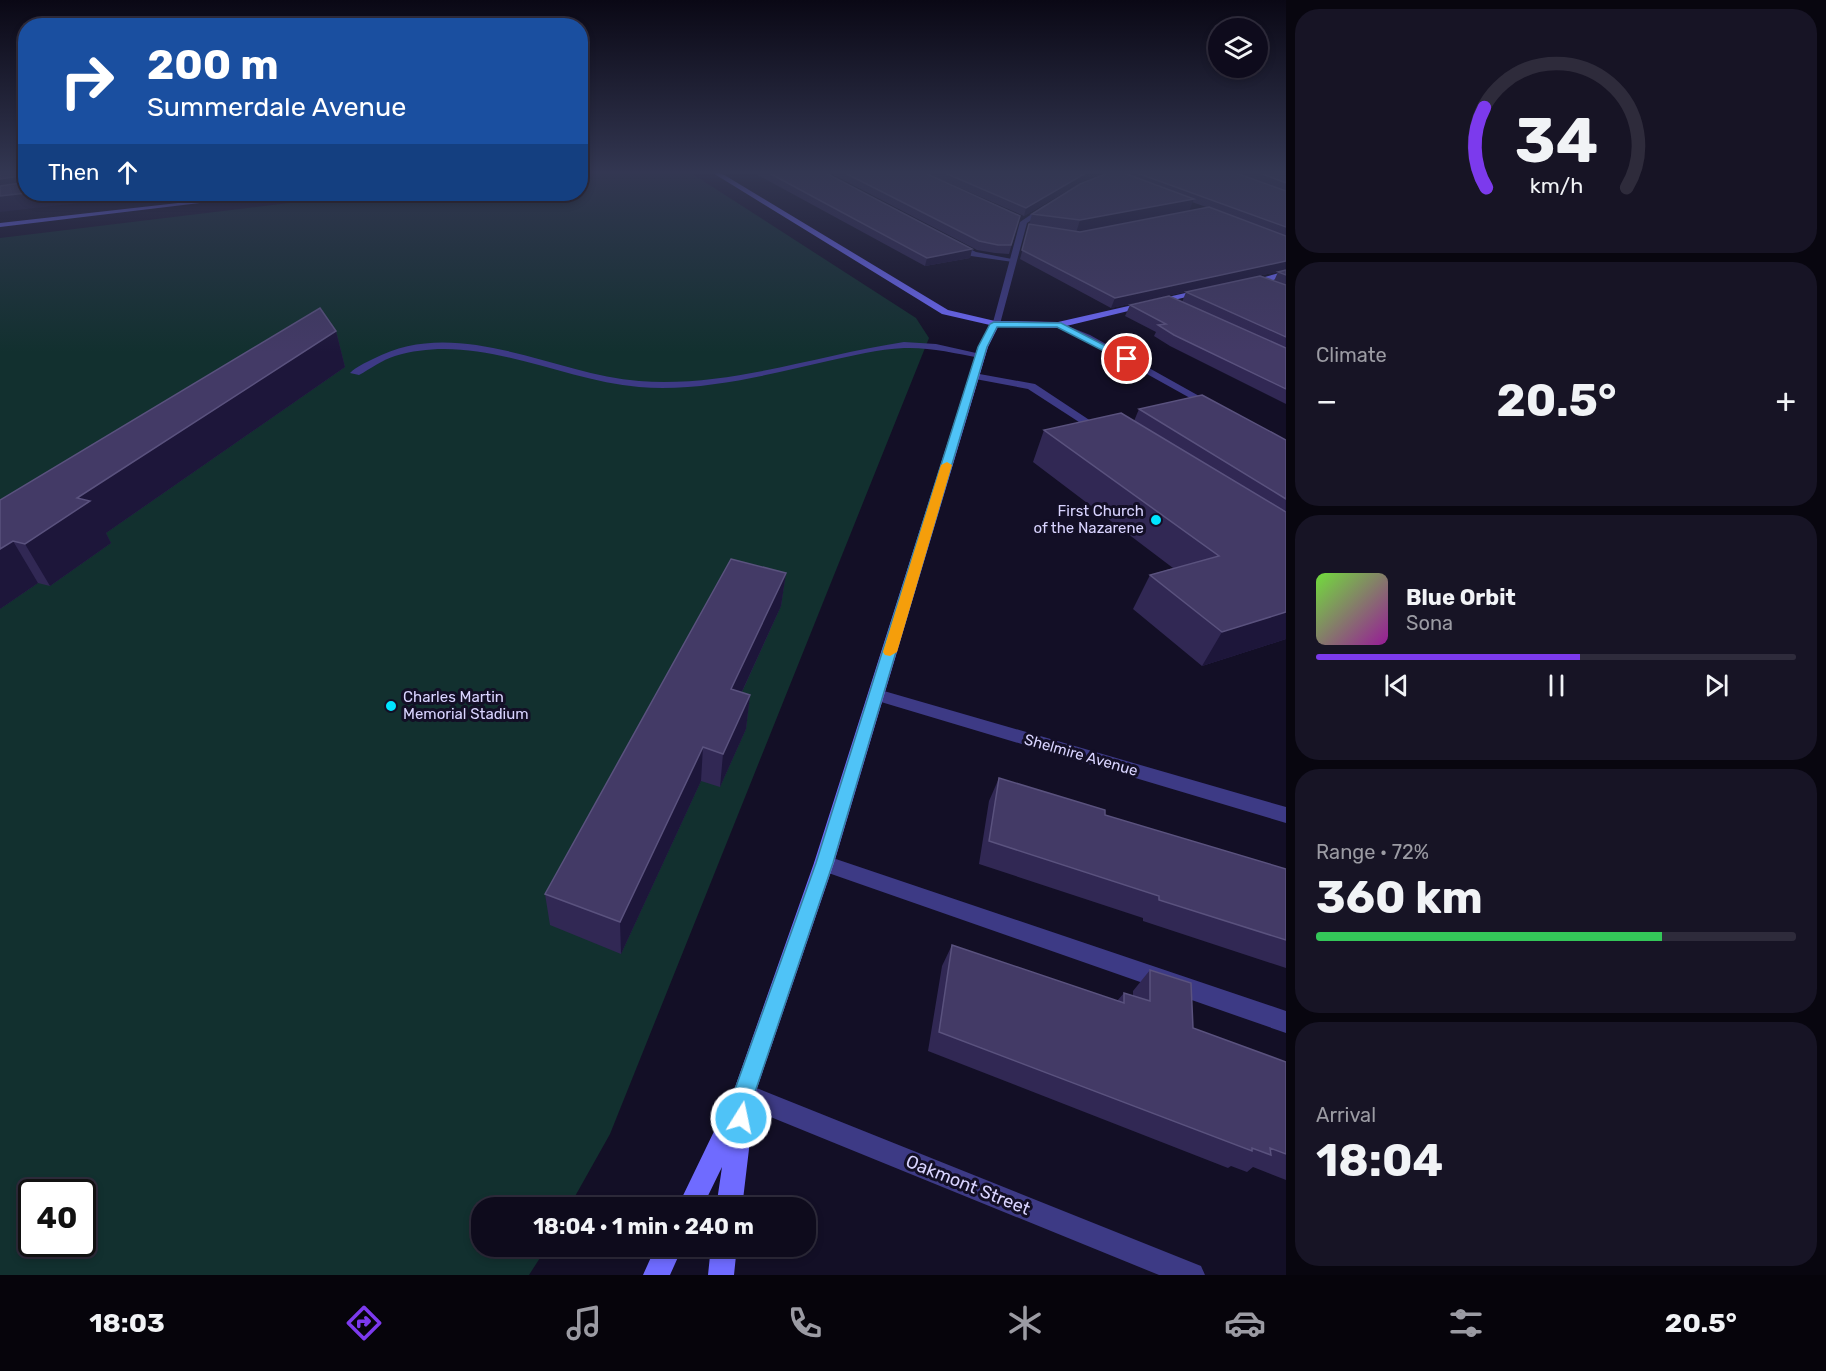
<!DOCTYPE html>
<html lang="en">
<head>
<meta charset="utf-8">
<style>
  body { margin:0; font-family:Rubik,sans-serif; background:#171425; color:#f1f3f6; height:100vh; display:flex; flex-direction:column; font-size:22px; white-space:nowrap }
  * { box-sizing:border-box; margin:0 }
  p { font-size:20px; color:#9b9ba3 }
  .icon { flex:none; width:33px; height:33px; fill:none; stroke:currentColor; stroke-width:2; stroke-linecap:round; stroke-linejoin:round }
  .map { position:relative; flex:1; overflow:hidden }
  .drawer { display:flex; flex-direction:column; gap:9px; padding:9px; background:#08060f; width:540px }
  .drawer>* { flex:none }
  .hud { position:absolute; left:18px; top:18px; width:570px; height:183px; border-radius:24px; box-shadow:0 3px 9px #0003,0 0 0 2px #2e2b3b; background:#1a4fa0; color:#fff; overflow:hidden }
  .tools { position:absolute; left:1208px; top:18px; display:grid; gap:12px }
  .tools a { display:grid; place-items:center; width:60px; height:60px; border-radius:50%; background:#0e0b1c; box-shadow:0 3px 9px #0003,0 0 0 2px #2e2b3b; font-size:30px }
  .speed { position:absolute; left:18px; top:1179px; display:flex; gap:12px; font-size:30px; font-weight:700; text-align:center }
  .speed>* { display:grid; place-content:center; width:78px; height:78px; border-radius:50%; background:#0e0b1c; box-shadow:0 3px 9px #0003,0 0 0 2px #2e2b3b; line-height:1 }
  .speed .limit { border:3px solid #111; border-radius:9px; background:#fff; color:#111 }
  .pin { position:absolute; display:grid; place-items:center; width:51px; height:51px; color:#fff; margin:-26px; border:3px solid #fff; border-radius:50%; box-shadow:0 2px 6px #0007 }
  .me { position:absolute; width:66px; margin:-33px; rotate:10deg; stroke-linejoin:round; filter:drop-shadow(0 0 4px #0008) }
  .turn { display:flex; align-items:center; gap:21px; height:126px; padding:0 30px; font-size:27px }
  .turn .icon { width:78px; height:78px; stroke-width:2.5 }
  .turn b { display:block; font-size:42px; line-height:51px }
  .then { display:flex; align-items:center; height:57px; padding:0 30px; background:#0003; gap:12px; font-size:22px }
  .big { font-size:45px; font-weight:700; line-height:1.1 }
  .drawer .card { flex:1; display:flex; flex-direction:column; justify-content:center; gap:9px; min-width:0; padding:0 21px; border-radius:24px; background:#171425 }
  .drawer .dial { align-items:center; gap:0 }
  .dial svg { height:156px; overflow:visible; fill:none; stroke:#2e2b3b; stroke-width:7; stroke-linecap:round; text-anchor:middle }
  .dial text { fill:#f1f3f6; stroke:none }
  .song { display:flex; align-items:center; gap:18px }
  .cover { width:72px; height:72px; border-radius:9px; background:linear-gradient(135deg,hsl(100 70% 55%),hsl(300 70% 35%)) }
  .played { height:6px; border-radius:3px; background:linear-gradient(90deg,#7c3aed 55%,#2e2b3b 55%) }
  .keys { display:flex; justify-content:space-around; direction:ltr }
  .heat { display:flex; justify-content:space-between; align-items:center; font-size:33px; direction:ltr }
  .charge { height:9px; border-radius:4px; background:linear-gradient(90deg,#34c759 72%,#2e2b3b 0) }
  .trip { position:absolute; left:471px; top:1197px; width:345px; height:60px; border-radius:24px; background:#0e0b1c; box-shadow:0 3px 9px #0003,0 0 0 2px #2e2b3b; font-weight:700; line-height:60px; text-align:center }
  .tab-bar { display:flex; height:96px; justify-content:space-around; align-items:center; background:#06040b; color:#9b9ba3 }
  .tab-bar .icon { width:42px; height:42px }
  .tab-bar .selected { color:#7c3aed }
  .tab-bar b { font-size:27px; color:#f1f3f6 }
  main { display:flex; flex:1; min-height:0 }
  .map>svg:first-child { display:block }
  .green { fill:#12302f; fill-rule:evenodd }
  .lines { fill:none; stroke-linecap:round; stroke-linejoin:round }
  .lane { fill:#3d3a85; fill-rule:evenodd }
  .street { fill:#3d3a85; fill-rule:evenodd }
  .secondary { fill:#6f6bff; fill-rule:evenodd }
  .wall { fill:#312854; fill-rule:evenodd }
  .shaded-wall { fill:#1d163a }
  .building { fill:#433a66; stroke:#5a527e; stroke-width:1.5 }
  .route { fill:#4fc3f7; stroke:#337fa1; stroke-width:1.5 }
  .slow { fill:#f59e0b }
  .poi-dot { fill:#00e5ff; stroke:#130f26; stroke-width:2 }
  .labels { text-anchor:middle; stroke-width:6; stroke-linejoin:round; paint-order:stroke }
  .poi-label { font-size:15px; fill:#d9d4ff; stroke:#130f26; text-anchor:end }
  .street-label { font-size:15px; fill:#d9d4ff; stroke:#130f26 }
  .near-street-label { font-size:18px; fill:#d9d4ff; stroke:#130f26 }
</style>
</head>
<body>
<main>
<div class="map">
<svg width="1286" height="1275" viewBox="0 0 1286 1275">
  <rect width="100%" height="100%" fill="#130f26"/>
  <path class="green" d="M 581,173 L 691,173 L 916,318 L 929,338 L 610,1134 L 569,1207 L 482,1208 L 482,1246 L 547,1247 L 529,1275 L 0,1275 L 0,238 L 364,194 L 580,194 ZM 32,1192 L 82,1192 L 82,1244 L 32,1244 Z"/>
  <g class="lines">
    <path class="lane" d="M 953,241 L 976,252 L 1017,260 L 1013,262 L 971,256 L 950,245 L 950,241 Z
      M 904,342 L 936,344 L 985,355 L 980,358 C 955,353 929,347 904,348 C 878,349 852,356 828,361 C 766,375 703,392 639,387 C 558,380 477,331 395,356 C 382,360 370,369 359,375 L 350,373 C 356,367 365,363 373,359 C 457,314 553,374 639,381 C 728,388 817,355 904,342 Z
      M 974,373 L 1035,384 L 1106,431 L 1104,433 L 1096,433 L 1028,389 L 970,378 L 969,376 Z
      M 824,855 L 1286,1011 L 1286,1033 L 817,869 L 814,863 L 817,857 Z"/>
    <path class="street" d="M 1045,205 L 1052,207 L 1027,223 L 1000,324 L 992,326 L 1020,222 Z
      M 1058,322 L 1090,335 L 1217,406 L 1208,408 L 1084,339 L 1055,327 L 1053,325 Z
      M 877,689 L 1286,807 L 1286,823 L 871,699 L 869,695 L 871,691 Z
      M 744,1083 L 1201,1266 L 1205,1275 L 1159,1275 L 736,1103 L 732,1095 L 736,1087 Z"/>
    <path class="secondary" d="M 713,173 L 721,173 L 948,310 L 995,321 L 1058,322 L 1203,289 L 1207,292 L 1058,328 L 998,327 L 988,347 L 834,863 L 752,1103 L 754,1107 L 742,1208 L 716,1208 L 722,1167 L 702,1208 L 677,1208 L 734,1090 L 814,863 L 978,347 L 990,325 L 942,314 Z
      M 258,194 L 275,194 L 0,227 L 0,223 Z
      M 1286,271 L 1286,277 L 1247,286 L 1243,283 Z
      M 656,1246 L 683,1246 L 670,1275 L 643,1275 Z
      M 711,1246 L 737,1246 L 734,1275 L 708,1275 Z"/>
  </g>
  <path class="wall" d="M 0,173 L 26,173 L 26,194 Z
    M 754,173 L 826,173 L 972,249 L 970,258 L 925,266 Z
    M 830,173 L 925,173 L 1020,216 L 1009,254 L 995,253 L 977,250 Z
    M 926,173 L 1286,173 L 1286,270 L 1111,308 L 1020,259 L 1032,214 L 1098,177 L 1085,180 L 1024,216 ZM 1192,202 L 1206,207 L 1189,211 Z
    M 1286,270 L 1286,404 L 1170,346 L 1154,336 L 1156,332 L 1125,316 L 1130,305 L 1182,302 L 1186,292 L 1274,281 L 1278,272 Z
    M 336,331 L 345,367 L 106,533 L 111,543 L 50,586 L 38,583 L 0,609 L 0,500 Z
    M 1139,409 L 1286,440 L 1286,639 L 1202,666 L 1133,609 L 1150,575 L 1173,568 L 1033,462 L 1044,430 L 1134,421 Z
    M 786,573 L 781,606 L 742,692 L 750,695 L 746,729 L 720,787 L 701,781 L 621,954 L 550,925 L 545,894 Z
    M 999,778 L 1105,815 L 1286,869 L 1286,968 L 1143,921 L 1143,918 L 979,864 L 989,801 Z
    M 952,945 L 1117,1001 L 1124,993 L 1133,996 L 1133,991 L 1150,970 L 1193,1028 L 1286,1062 L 1286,1180 L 1253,1167 L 1247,1172 L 1231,1166 L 1228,1168 L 928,1051 L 942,966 Z"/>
  <path class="shaded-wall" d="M 1086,173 L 1116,173 L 1085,180 L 1024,216 L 1026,208 Z
    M 20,176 L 26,189 L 0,194 L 0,179 Z
    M 26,193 L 26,194 L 158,194 L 0,212 L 0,196 Z
    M 1194,199 L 1189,211 L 1076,233 L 1080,220 Z
    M 972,249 L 970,258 L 925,266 L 927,258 Z
    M 1286,261 L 1286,270 L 1111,308 L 1115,298 Z
    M 336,331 L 345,367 L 106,533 L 111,543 L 50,586 L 25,544 L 77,498 Z
    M 13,541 L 38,583 L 0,609 L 0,549 Z
    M 786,573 L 781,606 L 728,722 L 731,689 Z
    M 1286,612 L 1286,639 L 1202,666 L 1222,632 Z
    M 750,695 L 746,729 L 720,787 L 723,754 Z
    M 703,747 L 701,781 L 621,954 L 620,922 Z"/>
  <path class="building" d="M 0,173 L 26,173 L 26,177 L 20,176 L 0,179 Z
    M 769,173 L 826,173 L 972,249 L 927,258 Z
    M 845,173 L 925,173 L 1020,216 L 1011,245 L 998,245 L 979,241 Z
    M 945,173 L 1086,173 L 1026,208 Z
    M 1108,173 L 1124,173 L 1194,199 L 1080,220 L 1032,214 L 1080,184 Z
    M 1137,173 L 1236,173 L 1286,191 L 1286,227 Z
    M 1260,173 L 1286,173 L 1286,183 Z
    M 26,182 L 26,193 L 0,196 L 0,186 Z
    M 1209,207 L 1286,236 L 1286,261 L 1115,298 L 1022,250 L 1029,224 L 1080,232 Z
    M 1286,270 L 1286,275 L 1278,272 Z
    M 1260,276 L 1286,285 L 1286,337 L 1186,292 Z
    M 1169,296 L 1286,348 L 1286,389 L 1174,335 L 1158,325 L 1166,324 L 1130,305 Z
    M 320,308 L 336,331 L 77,498 L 90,501 L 25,544 L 13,541 L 0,549 L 0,500 Z
    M 1202,395 L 1286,440 L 1286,499 L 1139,409 Z
    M 1121,413 L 1286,512 L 1286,612 L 1222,632 L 1150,575 L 1219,556 L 1044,430 Z
    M 731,559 L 786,573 L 731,689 L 750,695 L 723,754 L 703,747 L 620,922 L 545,894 Z
    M 999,778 L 1105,810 L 1105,815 L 1286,869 L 1286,940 L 1159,900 L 1159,896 L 989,841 Z
    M 952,945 L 1124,1003 L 1124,993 L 1150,1001 L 1150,970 L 1191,983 L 1193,1028 L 1286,1062 L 1286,1154 L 1270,1148 L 1271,1155 L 1252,1148 L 1252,1151 L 939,1032 Z"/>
  <linearGradient id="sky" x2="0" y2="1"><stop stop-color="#0a0815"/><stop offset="0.49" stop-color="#333752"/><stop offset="1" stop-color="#333752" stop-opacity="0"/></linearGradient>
  <rect width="1286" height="352" fill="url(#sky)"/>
  <path class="route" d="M 994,322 L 1061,323 L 1131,359 L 1123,361 L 1057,327 L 997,327 L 987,347 L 833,863 L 754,1095 L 748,1125 L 741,1129 L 733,1125 L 730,1118 L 733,1095 L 816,863 L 978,347 L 990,324 Z"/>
  <path class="slow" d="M 947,462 L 952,465 L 897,652 L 890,656 L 885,655 L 883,652 L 941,465 Z"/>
  <g class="poi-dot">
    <circle cx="1156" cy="520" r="6"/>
    <circle cx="391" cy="706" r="6"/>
  </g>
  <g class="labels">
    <g class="poi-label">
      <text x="1144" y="516">First Church<tspan x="1144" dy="17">of the Nazarene</tspan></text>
      <text x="403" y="702" text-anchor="start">Charles Martin<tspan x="403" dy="17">Memorial Stadium</tspan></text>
    </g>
    <g class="street-label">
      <text transform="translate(1081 755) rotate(16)" y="5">Shelmire Avenue</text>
    </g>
    <g class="near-street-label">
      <text transform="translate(968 1185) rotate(22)" y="6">Oakmont Street</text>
    </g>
  </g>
</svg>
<div class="tools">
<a><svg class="icon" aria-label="layers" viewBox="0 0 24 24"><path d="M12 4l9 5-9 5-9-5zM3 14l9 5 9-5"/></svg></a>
</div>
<div class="speed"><div class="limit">40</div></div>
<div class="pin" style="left:1127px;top:359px;background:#d93025"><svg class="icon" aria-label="arrive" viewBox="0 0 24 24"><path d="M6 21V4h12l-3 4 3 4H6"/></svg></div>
<svg class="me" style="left:741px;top:1118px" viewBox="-20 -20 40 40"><circle r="17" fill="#4fc3f7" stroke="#fff" stroke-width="3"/><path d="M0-11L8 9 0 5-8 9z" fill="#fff"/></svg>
<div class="trip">18:04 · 1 min · 240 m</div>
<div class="hud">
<div class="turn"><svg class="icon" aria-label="right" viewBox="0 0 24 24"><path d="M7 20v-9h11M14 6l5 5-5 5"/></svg><div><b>200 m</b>Summerdale Avenue</div></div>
<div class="then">Then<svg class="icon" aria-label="ahead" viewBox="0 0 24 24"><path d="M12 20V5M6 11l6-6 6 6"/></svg></div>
</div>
</div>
<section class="drawer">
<div class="card dial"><svg viewBox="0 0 100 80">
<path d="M14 69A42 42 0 1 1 86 69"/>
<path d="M14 69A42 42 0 0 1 13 28" stroke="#7c3aed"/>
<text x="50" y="56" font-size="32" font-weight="700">34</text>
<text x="50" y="72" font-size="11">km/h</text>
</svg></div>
<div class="card"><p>Climate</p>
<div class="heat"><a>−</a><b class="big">20.5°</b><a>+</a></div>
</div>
<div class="card">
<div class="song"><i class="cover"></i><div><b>Blue Orbit</b><p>Sona</p></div></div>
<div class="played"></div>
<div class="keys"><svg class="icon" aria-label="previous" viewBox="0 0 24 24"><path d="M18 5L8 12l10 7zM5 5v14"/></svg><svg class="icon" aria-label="pause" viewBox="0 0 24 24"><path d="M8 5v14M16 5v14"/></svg><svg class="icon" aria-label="next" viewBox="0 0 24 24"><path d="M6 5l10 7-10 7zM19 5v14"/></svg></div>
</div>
<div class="card"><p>Range · 72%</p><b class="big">360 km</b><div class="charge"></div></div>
<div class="card"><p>Arrival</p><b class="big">18:04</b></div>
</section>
</main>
<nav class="tab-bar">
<b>18:03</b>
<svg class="icon selected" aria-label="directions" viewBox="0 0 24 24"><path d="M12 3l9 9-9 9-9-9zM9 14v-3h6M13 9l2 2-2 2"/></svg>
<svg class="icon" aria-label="music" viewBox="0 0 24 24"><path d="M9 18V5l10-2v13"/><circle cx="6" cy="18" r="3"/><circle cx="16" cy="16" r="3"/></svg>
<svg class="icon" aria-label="phone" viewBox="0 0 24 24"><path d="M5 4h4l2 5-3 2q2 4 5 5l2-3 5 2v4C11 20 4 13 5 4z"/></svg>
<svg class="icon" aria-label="climate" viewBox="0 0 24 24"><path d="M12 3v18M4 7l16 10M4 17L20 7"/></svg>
<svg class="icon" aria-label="car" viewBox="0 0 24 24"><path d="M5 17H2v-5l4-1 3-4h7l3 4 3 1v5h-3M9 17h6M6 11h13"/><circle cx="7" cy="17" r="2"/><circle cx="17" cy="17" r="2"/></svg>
<svg class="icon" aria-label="filters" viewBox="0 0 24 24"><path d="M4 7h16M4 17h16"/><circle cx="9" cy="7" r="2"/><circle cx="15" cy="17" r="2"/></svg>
<b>20.5°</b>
</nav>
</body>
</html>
